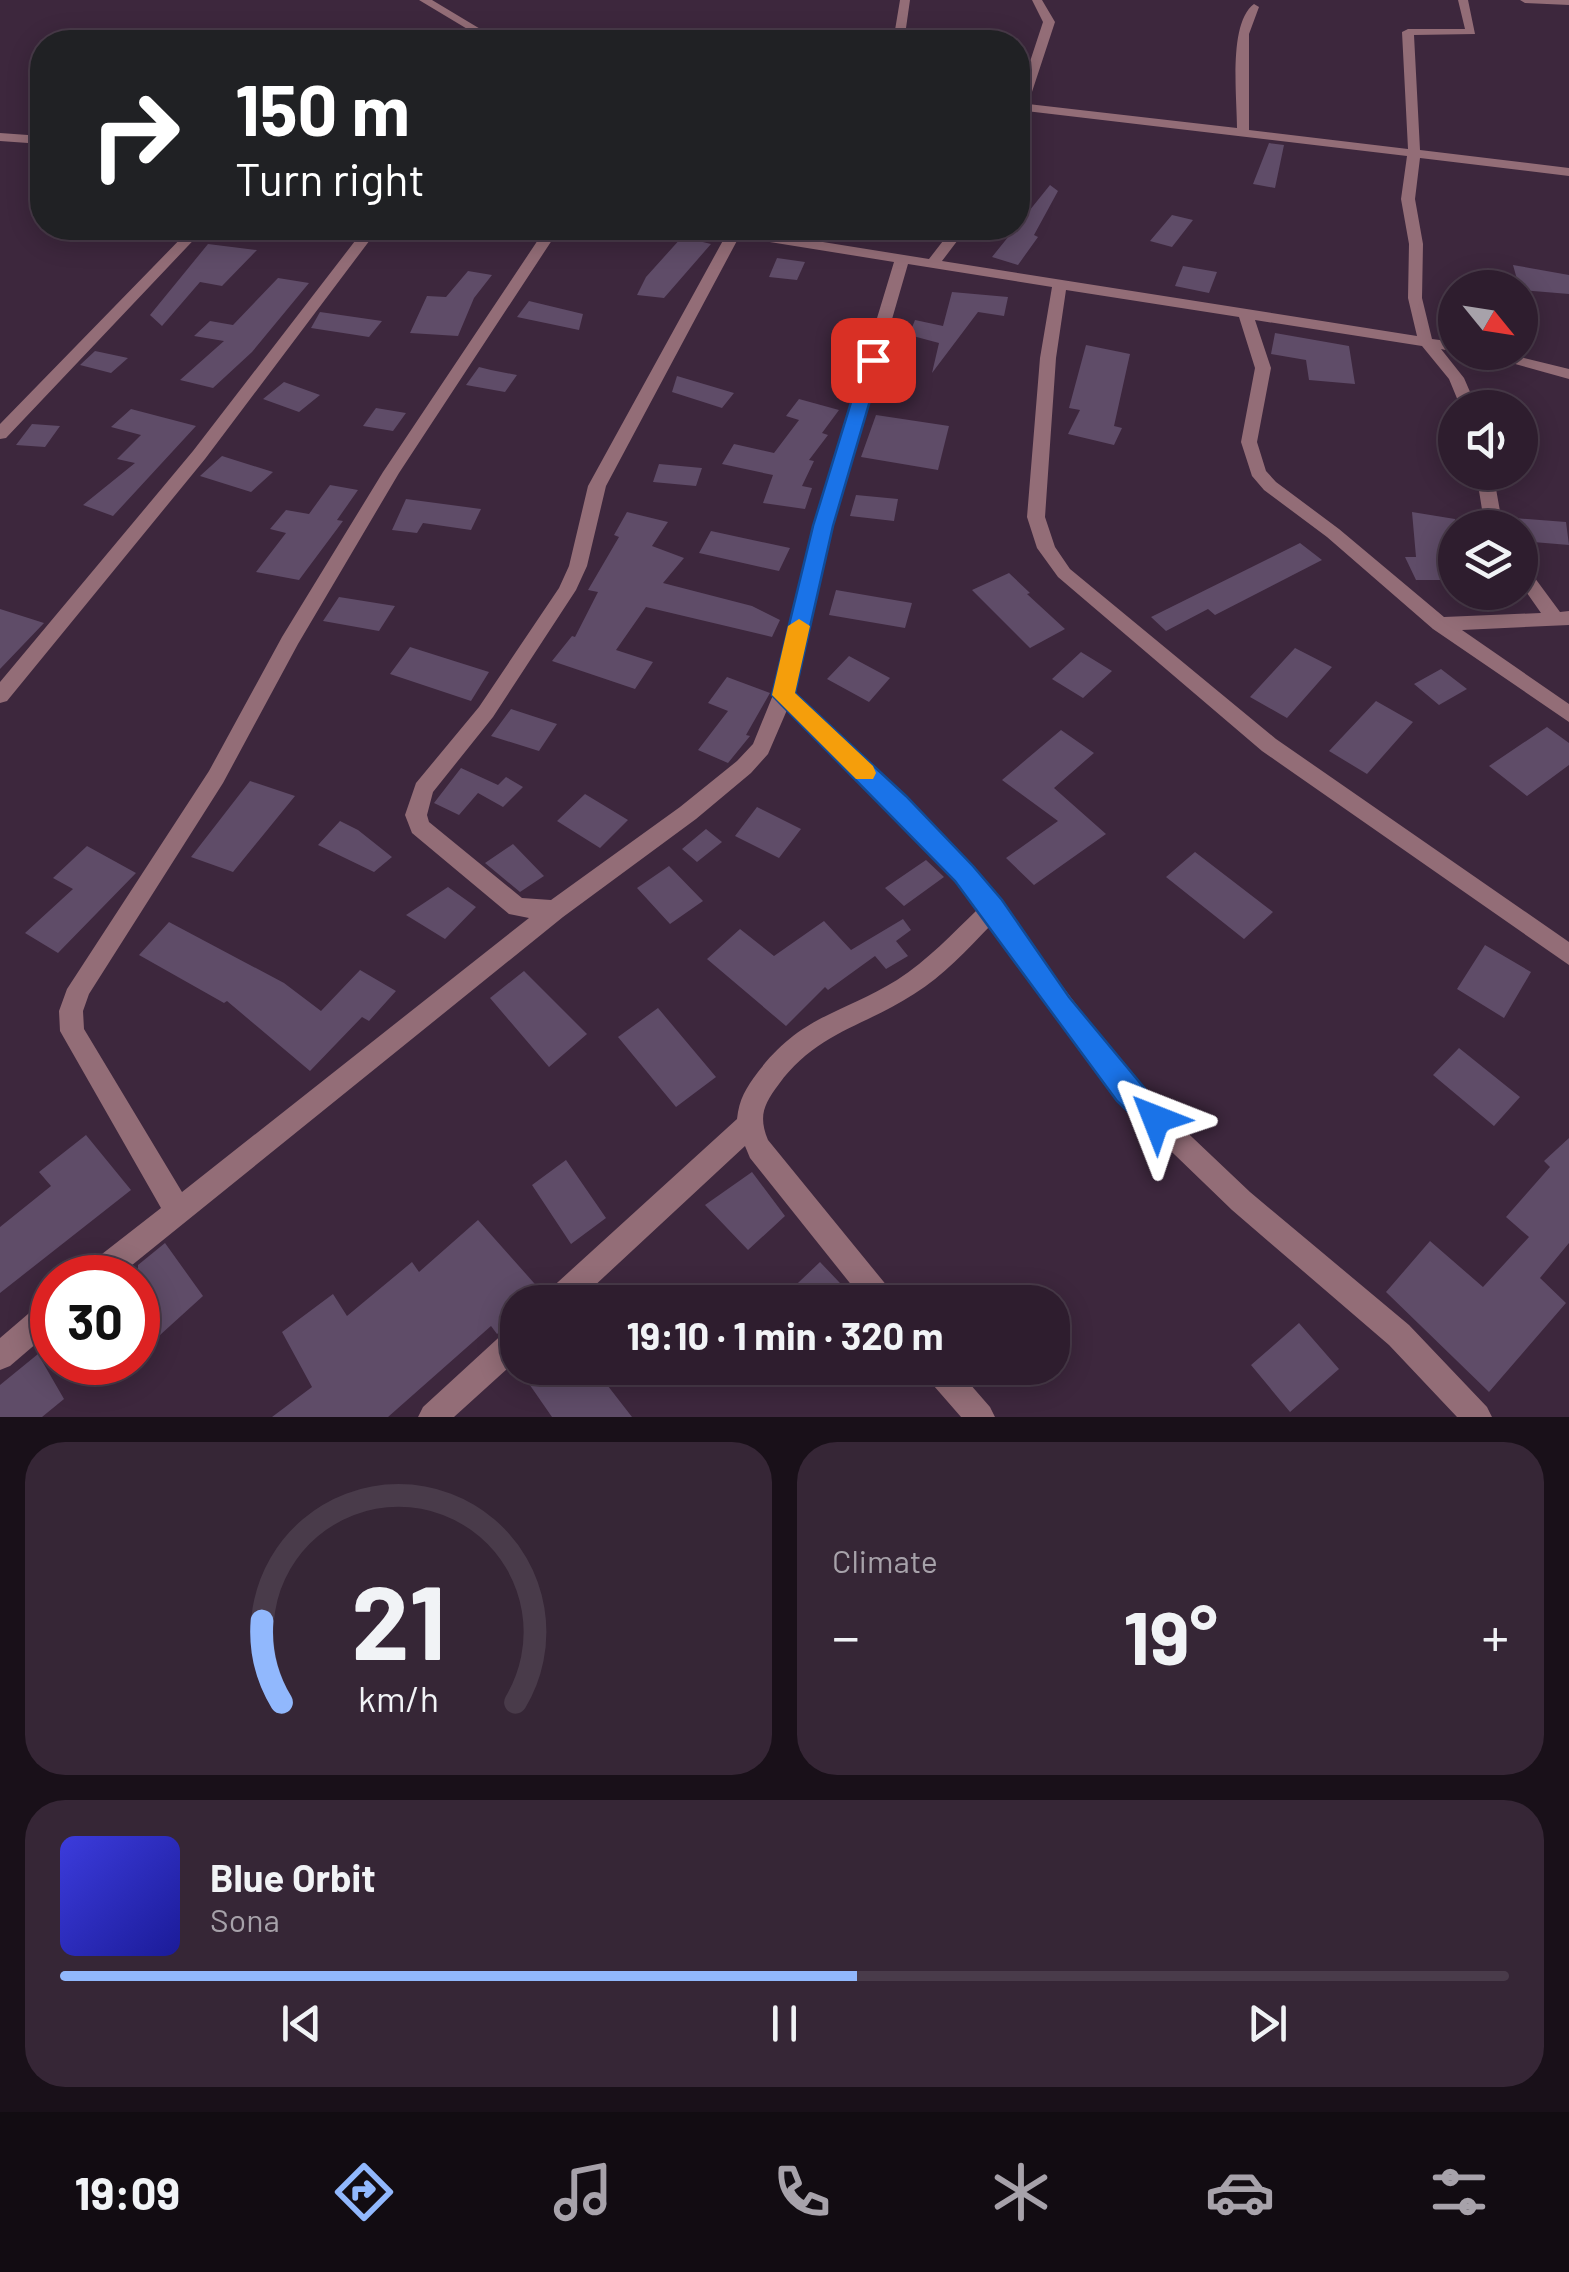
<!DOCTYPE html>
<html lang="en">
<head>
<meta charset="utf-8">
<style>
  body { margin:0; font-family:Barlow,sans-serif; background:#362636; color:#f1f3f6; height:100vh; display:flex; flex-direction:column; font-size:38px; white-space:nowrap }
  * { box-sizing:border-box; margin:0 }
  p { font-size:32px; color:#a7a2aa }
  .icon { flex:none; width:55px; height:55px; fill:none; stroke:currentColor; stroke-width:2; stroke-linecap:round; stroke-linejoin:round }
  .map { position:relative; height:1417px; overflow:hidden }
  .sheet { display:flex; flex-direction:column; gap:25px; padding:25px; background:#191019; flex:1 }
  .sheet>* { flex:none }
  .guide { position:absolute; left:30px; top:30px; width:1000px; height:210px; border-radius:40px; box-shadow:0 5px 25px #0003,0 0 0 2px #493b4a; background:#202124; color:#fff; overflow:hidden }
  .needle { width:65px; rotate:120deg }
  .buttons { position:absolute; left:1438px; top:270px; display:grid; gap:20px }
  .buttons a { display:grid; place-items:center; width:100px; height:100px; border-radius:50%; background:#2e1d2e; box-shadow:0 5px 25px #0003,0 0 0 2px #493b4a; font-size:50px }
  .speed { position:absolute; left:30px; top:1255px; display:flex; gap:20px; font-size:50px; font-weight:700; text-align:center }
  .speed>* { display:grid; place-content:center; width:130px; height:130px; border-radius:50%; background:#2e1d2e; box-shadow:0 5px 25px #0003,0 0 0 2px #493b4a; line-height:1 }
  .speed .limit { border:15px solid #d22; background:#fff; color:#111 }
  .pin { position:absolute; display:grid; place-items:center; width:85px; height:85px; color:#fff; margin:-42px; border-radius:20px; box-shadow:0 5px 15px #0006 }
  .me { position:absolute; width:110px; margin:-55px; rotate:315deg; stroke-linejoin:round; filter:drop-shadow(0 0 8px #0008) }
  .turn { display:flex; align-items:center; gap:35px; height:210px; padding:0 40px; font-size:45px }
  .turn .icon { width:130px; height:130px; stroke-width:2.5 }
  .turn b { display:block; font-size:70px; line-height:85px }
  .big { font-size:75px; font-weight:700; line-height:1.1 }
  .sheet .card { flex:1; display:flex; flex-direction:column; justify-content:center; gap:15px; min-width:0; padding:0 35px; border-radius:40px; background:#362636 }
  .sheet .dial { align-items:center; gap:0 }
  .dial svg { height:260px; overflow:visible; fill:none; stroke:#493b4a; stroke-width:7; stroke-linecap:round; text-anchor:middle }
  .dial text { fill:#f1f3f6; stroke:none }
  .song { display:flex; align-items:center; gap:30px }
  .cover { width:120px; height:120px; border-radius:15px; background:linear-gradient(135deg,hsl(240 70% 55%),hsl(240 70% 35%)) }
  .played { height:10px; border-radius:5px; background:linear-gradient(90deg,#91b8fd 55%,#493b4a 55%) }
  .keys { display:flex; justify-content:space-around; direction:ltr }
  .heat { display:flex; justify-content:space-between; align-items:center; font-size:55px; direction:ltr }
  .sheet .tiles { flex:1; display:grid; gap:25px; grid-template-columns:1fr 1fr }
  .card:last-child { grid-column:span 2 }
  .trip { position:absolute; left:500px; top:1285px; width:570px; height:100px; border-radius:40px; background:#2e1d2e; box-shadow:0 5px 25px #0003,0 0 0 2px #493b4a; font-weight:700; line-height:100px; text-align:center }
  .dock { display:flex; height:160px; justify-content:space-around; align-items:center; background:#120c12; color:#a7a2aa }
  .dock .icon { width:70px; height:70px }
  .dock .selected { color:#91b8fd }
  .dock b { font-size:45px; color:#f1f3f6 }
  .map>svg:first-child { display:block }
  .building { fill:#5f4c68 }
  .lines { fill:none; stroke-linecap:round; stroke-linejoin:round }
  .street { fill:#936d77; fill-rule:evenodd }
  .route { fill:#1a73e8; stroke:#114b97; stroke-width:2.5 }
  .slow { fill:#f59e0b }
</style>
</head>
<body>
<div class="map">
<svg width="1569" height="1417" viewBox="0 0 1569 1417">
  <rect width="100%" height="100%" fill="#3d273d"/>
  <path class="building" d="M 1269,143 L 1284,145 L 1275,188 L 1253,184 Z
    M 1050,185 L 1058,191 L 1034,235 L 1038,237 L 1018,265 L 992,257 Z
    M 1172,215 L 1193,220 L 1172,247 L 1150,241 Z
    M 682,237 L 711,244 L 664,298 L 637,295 L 646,277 Z
    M 208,244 L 257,250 L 222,286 L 200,282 L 162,326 L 150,315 Z
    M 777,258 L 805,262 L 797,280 L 769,277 Z
    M 1513,265 L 1569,275 L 1569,294 L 1520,290 Z
    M 1183,266 L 1217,272 L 1209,293 L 1175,286 Z
    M 468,271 L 492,275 L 474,298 L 458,336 L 410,333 L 427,296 L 446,297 Z
    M 278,278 L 309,283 L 252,352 L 213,388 L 180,380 L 224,341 L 194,336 L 210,321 L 233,325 Z
    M 952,292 L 1008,297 L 1004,316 L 978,312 L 932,373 L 939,343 L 909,335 L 915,320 L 943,326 Z
    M 529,301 L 583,314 L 579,330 L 517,317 Z
    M 320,312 L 382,321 L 369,337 L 311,328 Z
    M 1275,333 L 1349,346 L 1355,384 L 1309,380 L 1306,360 L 1271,354 Z
    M 1086,345 L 1130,354 L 1114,426 L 1122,428 L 1114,445 L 1068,434 L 1080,410 L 1069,408 Z
    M 95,351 L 128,358 L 111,373 L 80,365 Z
    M 479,367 L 491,370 L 517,375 L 505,392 L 466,385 Z
    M 677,376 L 734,393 L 722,408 L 672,392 Z
    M 284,382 L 320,395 L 299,412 L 263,399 Z
    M 799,399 L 839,410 L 822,433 L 828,435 L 809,460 L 814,461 L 802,486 L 812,488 L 805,509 L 763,503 L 773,475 L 722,464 L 734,444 L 774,453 L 799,420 L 786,416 Z
    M 376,408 L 406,413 L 393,431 L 363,426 Z
    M 131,409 L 196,426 L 113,516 L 83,505 L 135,463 L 117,459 L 141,435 L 111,427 Z
    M 876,415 L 949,426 L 938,470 L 861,457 Z
    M 32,424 L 60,426 L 45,447 L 16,445 Z
    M 222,456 L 273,472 L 251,492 L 200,476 Z
    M 659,464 L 702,468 L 696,486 L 653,482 Z
    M 330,485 L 358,490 L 337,520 L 343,521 L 299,580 L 256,572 L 286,533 L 270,529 L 286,510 L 309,514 Z
    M 856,495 L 898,499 L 894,521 L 850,516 Z
    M 406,499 L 481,509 L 471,530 L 423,523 L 417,533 L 392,530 Z
    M 627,512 L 668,522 L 652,546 L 684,558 L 663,583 L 752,606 L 780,620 L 772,637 L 646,607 L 616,650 L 653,662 L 635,689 L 552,661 L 572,636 L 575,637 L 598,592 L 588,590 L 619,537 L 614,535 Z
    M 1412,512 L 1455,519 L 1455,580 L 1416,580 L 1405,557 L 1416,557 Z
    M 1514,518 L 1566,522 L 1569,545 L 1522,541 Z
    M 711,531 L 790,548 L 779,571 L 699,553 Z
    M 1300,543 L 1322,560 L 1215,615 L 1208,609 L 1166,631 L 1151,617 Z
    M 1009,573 L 1030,593 L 1027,594 L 1065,629 L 1030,648 L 972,590 Z
    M 836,590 L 912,603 L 905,628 L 829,615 Z
    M 339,597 L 395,606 L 379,631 L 323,621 Z
    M 0,609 L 44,623 L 0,669 Z
    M 410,647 L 489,672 L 471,701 L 390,674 Z
    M 1295,648 L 1332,667 L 1287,718 L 1250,697 Z
    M 1081,652 L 1112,671 L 1083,698 L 1052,679 Z
    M 849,656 L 890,678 L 869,702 L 827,679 Z
    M 1441,669 L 1467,689 L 1439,705 L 1414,684 Z
    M 727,677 L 770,693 L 746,735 L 750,736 L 728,763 L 698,750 L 728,711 L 708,703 Z
    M 1376,701 L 1413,722 L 1367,774 L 1329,751 Z
    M 511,709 L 557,724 L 539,751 L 491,736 Z
    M 1547,727 L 1569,743 L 1569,765 L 1527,796 L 1489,766 Z
    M 1061,730 L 1094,753 L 1054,788 L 1106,834 L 1034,885 L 1006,858 L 1058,821 L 1002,780 Z
    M 461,768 L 498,785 L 506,777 L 523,787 L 503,807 L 478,793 L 459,815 L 434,803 Z
    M 250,781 L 295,796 L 233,872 L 191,857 Z
    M 585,794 L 628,820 L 600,848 L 557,821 Z
    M 757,807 L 801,829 L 779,858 L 735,836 Z
    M 340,821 L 358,830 L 392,857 L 374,872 L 318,845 Z
    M 706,829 L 722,842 L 697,862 L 682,849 Z
    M 513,844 L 544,876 L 520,892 L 485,863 Z
    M 87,846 L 136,873 L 58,953 L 25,933 L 73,889 L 53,878 Z
    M 1195,852 L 1273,912 L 1244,939 L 1166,877 Z
    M 926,860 L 944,877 L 904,906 L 885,888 Z
    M 669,866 L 703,901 L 670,924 L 637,888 Z
    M 448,887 L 476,907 L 445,939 L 406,915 Z
    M 903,919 L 911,930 L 896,941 L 908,956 L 886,969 L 875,956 L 828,990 L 825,987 L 786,1026 L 707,959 L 740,929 L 774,956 L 824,921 L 851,950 Z
    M 169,922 L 284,983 L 321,1011 L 360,970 L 396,991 L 369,1021 L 362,1017 L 310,1071 L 227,1001 L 224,1003 L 139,955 Z
    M 1485,945 L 1531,972 L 1504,1018 L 1457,989 Z
    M 524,971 L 587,1034 L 549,1067 L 490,998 Z
    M 658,1008 L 716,1077 L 676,1107 L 618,1037 Z
    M 1459,1048 L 1520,1097 L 1494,1126 L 1433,1075 Z
    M 86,1135 L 131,1190 L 0,1293 L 0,1227 L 51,1186 L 39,1172 Z
    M 1569,1138 L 1569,1243 L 1540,1278 L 1566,1303 L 1489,1392 L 1386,1292 L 1430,1241 L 1483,1287 L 1529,1237 L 1506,1217 L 1550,1167 L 1544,1161 Z
    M 566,1160 L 606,1218 L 571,1244 L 532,1185 Z
    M 752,1172 L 785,1216 L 748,1250 L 705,1205 Z
    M 478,1220 L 542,1292 L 532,1302 L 518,1302 L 518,1316 L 508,1325 L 497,1334 L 491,1326 L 388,1417 L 272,1417 L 312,1387 L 282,1332 L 333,1294 L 347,1316 L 412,1262 L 419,1272 Z
    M 165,1243 L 203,1296 L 160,1335 L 138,1307 L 138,1265 Z
    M 820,1262 L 858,1302 L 778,1302 Z
    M 1299,1323 L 1339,1369 L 1290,1412 L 1251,1365 Z
    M 38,1354 L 64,1399 L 42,1417 L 0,1417 L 0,1385 Z
    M 537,1368 L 594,1368 L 632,1417 L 552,1417 L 525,1378 Z"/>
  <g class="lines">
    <path class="street" d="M 419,0 L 432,0 L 502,42 L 489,42 Z
      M 900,0 L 910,0 L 904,42 L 893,42 Z
      M 1032,0 L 1042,0 L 1055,22 L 1028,104 L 1237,128 C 1237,97 1228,23 1254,4 L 1259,7 L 1249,34 L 1249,130 L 1408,149 L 1402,32 L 1408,29 L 1465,29 L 1458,0 L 1468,0 L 1475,34 L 1414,35 L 1420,150 L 1569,168 L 1569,176 L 1420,158 L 1415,199 L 1423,244 L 1422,298 L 1432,339 L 1455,342 L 1455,352 L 1441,349 L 1464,378 L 1477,408 L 1461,408 L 1449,379 L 1422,346 L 1255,320 L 1271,368 L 1257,442 L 1266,471 L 1276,482 L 1339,529 L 1444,617 L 1541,613 L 1520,583 L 1520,564 L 1526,566 L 1560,612 L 1569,611 L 1569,625 L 1462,630 L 1569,704 L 1569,722 L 1433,629 L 1327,537 L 1264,490 L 1252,476 L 1241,442 L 1255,368 L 1239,317 L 1066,290 L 1056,358 L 1045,517 L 1055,547 L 1070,569 L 1276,739 L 1569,942 L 1569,965 L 1262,751 L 1058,577 L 1037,548 L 1027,517 L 1040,358 L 1052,287 L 908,264 L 832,526 L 793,693 L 905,797 L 972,866 L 1136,1084 L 1250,1192 L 1409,1325 L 1487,1407 L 1492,1417 L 1457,1417 L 1389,1345 L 1232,1210 L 1118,1100 L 990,926 C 966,951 944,975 914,994 C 865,1026 816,1033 779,1084 C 764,1104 758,1116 768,1140 L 892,1292 L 896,1302 L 865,1302 L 750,1158 L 745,1146 L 577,1302 L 543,1302 L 547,1292 L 737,1119 C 739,1099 746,1088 758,1072 C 801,1015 842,1014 897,980 C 928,960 952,934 978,909 C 923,835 853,774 787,710 L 768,754 L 751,773 L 696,819 L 563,917 L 116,1278 L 81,1278 L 84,1268 L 161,1208 L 60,1031 L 59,1011 L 67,989 L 209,771 L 282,637 L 383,472 L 546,228 L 560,228 L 399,473 L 298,644 L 223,783 L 89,994 L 83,1011 L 84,1029 L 182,1192 L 529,918 L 509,914 L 412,833 L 405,815 L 416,783 L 479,707 L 559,588 L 569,566 L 588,486 L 726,235 L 701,231 L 699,228 L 735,228 L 929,259 L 953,228 L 967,228 L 942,261 L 1417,336 L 1408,298 L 1409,244 L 1401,199 L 1407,156 L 1026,111 L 1031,119 L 1022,135 L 1018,136 L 1018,98 L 1043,22 ZM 739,237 L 894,262 L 814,526 L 773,695 L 753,744 L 737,761 L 680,807 L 551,900 L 522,898 L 429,822 L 427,815 L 433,792 L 493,717 L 576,590 L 587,566 L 606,486 Z
      M 1520,0 L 1569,0 L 1569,5 L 1525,3 Z
      M 0,133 L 42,136 L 42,144 L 0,141 Z
      M 191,228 L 205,228 L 6,438 L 0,439 L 0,424 Z
      M 365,228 L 379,228 L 205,459 L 7,701 L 0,703 L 0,682 L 193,451 Z
      M 1472,352 L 1500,352 L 1569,369 L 1569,379 Z
      M 1476,472 L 1493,472 L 1503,528 L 1485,528 Z
      M 52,1298 L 52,1330 L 10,1366 L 0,1370 L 0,1338 L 42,1302 Z
      M 518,1325 L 518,1359 L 454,1417 L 418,1417 L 423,1407 L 508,1329 Z
      M 923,1368 L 956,1368 L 990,1407 L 995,1417 L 961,1417 L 927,1378 Z"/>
  </g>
  <path class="route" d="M 873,354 L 882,360 L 833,526 L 795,693 L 906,796 L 973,866 L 1002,900 L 1069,997 L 1170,1119 L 1166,1129 L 1156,1133 L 1146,1129 L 1117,1101 L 955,881 L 772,695 L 813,526 L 864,360 Z"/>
  <path class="slow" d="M 799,619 L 810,626 L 795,693 L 873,766 L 876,773 L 873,779 L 856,779 L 772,695 L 788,626 Z"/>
</svg>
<div class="buttons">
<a><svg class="needle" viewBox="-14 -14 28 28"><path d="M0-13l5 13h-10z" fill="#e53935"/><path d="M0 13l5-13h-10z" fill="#a7a2aa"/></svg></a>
<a><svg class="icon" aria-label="sound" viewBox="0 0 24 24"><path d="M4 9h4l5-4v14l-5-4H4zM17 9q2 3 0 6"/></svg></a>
<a><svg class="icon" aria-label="layers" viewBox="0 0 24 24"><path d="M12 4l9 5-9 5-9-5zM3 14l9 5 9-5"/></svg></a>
</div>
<div class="speed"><div class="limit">30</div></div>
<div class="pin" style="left:873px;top:360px;background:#d93025"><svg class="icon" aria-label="arrive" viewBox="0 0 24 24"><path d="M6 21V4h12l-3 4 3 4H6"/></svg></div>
<svg class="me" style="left:1156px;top:1119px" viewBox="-20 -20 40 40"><path d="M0-17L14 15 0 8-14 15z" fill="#1a73e8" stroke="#fff" stroke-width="4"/></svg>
<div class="trip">19:10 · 1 min · 320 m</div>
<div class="guide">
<div class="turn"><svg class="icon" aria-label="right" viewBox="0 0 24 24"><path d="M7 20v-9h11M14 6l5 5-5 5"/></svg><div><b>150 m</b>Turn right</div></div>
</div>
</div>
<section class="sheet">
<div class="tiles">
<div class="card dial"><svg viewBox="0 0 100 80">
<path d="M14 69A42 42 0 1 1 86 69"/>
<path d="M14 69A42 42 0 0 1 8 44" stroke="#91b8fd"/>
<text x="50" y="56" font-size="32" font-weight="700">21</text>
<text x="50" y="72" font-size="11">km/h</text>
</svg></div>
<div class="card"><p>Climate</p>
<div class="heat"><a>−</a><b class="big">19°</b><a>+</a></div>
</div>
<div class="card">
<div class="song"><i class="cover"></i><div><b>Blue Orbit</b><p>Sona</p></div></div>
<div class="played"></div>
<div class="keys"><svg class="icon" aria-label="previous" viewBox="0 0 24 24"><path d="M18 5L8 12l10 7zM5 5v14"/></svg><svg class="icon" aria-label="pause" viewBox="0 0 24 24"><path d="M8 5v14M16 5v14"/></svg><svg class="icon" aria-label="next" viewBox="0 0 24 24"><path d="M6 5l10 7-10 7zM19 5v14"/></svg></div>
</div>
</div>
</section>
<nav class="dock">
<b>19:09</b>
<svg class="icon selected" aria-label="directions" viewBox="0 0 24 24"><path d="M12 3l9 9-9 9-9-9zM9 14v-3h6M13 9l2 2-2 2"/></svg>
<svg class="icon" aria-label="music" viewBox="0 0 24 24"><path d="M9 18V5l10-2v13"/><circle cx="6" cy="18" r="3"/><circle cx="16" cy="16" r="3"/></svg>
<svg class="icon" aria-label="phone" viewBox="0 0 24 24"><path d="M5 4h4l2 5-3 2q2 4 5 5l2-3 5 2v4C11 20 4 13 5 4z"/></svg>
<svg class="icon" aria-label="climate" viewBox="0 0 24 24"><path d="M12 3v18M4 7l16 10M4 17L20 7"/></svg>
<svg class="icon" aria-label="car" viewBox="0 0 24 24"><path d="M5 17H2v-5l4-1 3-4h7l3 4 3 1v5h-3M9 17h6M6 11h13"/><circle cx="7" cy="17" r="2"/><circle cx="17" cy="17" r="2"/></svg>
<svg class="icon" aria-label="filters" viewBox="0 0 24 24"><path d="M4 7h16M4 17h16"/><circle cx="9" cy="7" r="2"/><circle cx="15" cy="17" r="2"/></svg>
</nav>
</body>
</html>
